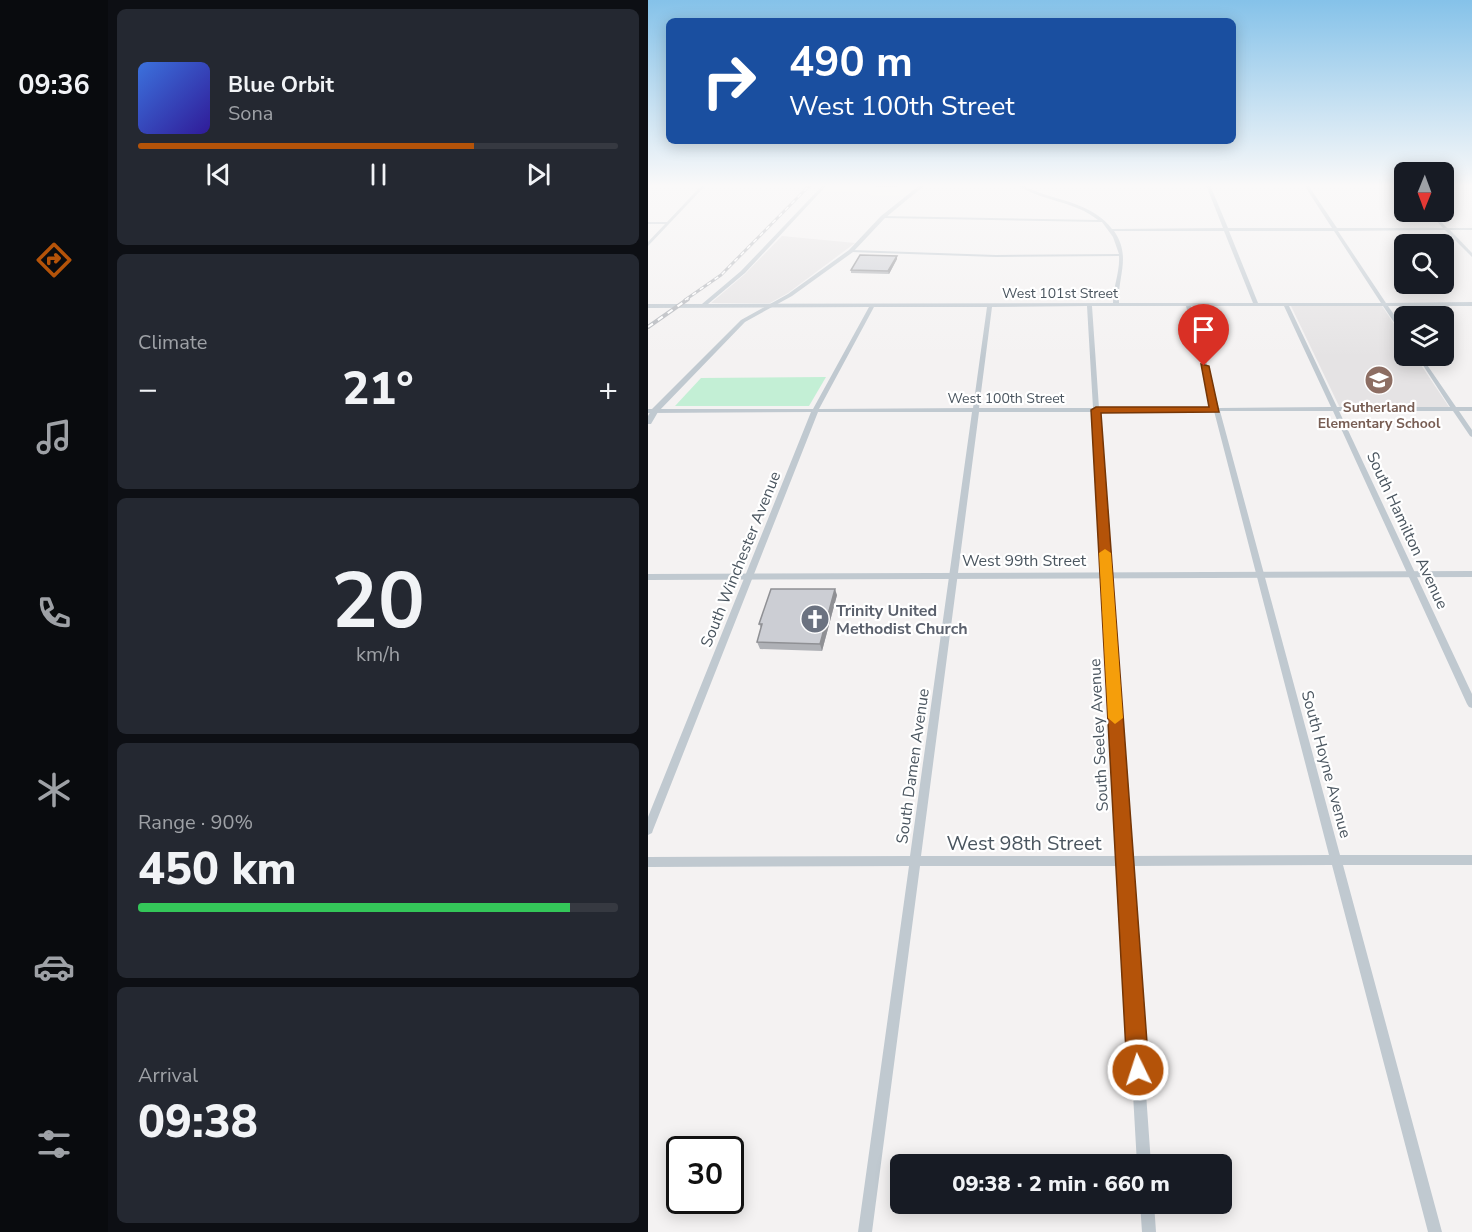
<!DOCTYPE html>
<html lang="en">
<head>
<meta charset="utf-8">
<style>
  body { margin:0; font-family:"Nunito Sans",sans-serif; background:#242831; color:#f1f3f6; height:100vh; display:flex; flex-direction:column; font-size:22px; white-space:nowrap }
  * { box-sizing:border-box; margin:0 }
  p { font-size:20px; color:#9ea1a6 }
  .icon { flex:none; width:33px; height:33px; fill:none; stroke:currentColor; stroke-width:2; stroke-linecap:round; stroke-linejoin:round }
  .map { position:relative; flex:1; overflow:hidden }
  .sheet { display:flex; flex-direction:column; gap:9px; padding:9px; background:#0d0f14; width:540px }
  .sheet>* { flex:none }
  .banner { position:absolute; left:18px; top:18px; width:570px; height:126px; border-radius:9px; box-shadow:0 3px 15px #0003; background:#1a4fa0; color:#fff; overflow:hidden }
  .needle { width:39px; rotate:181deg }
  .tools { position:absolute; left:746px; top:162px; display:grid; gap:12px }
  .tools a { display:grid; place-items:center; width:60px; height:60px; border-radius:9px; background:#171b24; box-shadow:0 3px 15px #0003; font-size:30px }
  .speed { position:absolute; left:18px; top:1136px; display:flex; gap:12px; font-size:30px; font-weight:700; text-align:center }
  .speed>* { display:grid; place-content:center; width:78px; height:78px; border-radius:50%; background:#171b24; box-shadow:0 3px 15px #0003; line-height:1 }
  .speed .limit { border:3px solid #111; border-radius:9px; background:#fff; color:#111 }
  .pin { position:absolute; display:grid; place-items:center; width:51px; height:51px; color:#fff; margin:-62px -26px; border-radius:50% 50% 50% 0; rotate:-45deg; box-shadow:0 0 6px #0007 }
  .pin .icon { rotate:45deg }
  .me { position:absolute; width:66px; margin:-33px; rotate:356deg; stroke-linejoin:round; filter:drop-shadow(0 0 4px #0008) }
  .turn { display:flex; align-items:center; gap:21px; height:126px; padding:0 24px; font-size:27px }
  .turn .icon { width:78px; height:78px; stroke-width:2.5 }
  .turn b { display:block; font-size:42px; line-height:51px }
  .big { font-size:45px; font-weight:800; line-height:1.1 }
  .sheet .card { flex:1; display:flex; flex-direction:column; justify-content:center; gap:9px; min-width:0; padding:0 21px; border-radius:9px; background:#242831 }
  .sheet .dial { align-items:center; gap:0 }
  .dial b { font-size:78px; line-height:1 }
  .song { display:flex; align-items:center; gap:18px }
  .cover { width:72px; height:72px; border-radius:9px; background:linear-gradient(135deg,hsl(220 70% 55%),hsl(250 70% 35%)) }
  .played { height:6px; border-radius:3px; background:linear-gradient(90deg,#b45309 70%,#363941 70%) }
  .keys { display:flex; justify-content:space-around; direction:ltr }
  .heat { display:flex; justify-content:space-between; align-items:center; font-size:33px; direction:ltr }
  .charge { height:9px; border-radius:4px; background:linear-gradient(90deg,#34c759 90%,#363941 0) }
  .trip { position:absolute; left:242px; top:1154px; width:342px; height:60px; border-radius:9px; background:#171b24; box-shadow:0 3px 15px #0003; font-weight:800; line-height:60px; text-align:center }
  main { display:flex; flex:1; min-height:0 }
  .menu { display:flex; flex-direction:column; width:108px; justify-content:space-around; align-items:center; background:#090b0e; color:#9ea1a6 }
  .menu .icon { width:42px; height:42px }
  .menu .active { color:#b45309 }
  .menu b { font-size:27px; color:#f1f3f6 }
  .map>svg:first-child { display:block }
  .commercial { fill:#fcf8ee }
  .education { fill:#e5e3e4 }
  .green { fill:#c3efd5 }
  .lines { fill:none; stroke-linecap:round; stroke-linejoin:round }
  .minor { fill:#c0c9d0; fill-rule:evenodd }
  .tertiary { fill:#c0c9d0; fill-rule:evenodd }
  .rail-far1-casing { stroke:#b4b7bc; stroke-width:3 }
  .rail-casing { stroke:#b4b7bc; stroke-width:4 }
  .rail-far1 { stroke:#fff; stroke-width:1.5; stroke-dasharray:4.5; stroke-linecap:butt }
  .rail { stroke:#fff; stroke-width:2; stroke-dasharray:6; stroke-linecap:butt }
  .wall { fill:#afb1b6 }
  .shaded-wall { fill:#8f9094 }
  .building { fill:#ccced4; stroke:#8f9094; stroke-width:1.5 }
  .route { fill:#b45309; stroke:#753606; stroke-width:1.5 }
  .slow { fill:#f59e0b }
  .labels { text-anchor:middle; stroke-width:4.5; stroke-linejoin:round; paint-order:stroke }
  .far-street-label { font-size:14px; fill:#4a555f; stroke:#fff }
  .far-education-label { font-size:14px; font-weight:bold; fill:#785e54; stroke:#fff }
  .street-label { font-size:16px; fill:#4a555f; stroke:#fff }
  .worship-label { font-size:16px; font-weight:bold; fill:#5b616d; stroke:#fff; text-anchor:start }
  .near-street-label { font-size:20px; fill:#4a555f; stroke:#fff }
</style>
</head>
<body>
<main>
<nav class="menu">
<b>09:36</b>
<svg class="icon active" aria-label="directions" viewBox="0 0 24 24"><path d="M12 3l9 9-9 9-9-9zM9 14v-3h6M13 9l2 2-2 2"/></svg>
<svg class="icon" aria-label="music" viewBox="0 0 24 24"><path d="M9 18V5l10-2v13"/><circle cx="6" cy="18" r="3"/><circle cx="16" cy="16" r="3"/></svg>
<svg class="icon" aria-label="phone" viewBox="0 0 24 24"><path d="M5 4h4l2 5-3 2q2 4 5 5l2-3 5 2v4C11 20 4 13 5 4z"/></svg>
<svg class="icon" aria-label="climate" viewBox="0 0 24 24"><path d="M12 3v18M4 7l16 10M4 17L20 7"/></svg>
<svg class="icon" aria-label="car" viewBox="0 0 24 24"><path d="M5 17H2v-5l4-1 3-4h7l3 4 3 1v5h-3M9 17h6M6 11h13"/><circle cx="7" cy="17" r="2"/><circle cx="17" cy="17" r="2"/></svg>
<svg class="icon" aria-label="filters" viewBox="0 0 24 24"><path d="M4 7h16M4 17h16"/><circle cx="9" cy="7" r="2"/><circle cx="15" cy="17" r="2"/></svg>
</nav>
<section class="sheet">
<div class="card">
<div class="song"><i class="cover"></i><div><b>Blue Orbit</b><p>Sona</p></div></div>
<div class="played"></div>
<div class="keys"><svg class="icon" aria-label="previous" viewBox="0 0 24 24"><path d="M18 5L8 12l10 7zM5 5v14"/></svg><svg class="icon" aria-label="pause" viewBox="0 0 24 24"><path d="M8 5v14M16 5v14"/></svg><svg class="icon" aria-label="next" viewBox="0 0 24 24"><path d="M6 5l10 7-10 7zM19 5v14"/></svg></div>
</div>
<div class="card"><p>Climate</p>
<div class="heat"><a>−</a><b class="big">21°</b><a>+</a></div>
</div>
<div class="card dial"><b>20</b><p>km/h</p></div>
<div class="card"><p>Range · 90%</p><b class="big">450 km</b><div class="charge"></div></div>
<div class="card"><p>Arrival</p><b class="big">09:38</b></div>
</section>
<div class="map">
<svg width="824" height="1232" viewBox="0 0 824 1232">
  <rect width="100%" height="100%" fill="#f4f2f2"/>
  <path class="commercial" d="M 181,185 L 272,185 L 260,196 L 222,196 L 223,193 L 175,191 Z"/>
  <path class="education" d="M 134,236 L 207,243 L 140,293 L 122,303 L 63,303 L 97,274 Z
    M 643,306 L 734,306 L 756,339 L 756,356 L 767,356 L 801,407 L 692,408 Z"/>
  <path class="green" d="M 178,377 L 161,406 L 27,406 L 53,378 Z"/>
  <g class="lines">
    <path class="minor" d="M 54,185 L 58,185 L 0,246 L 0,242 L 17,224 L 0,224 L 0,222 L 19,222 Z
      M 175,185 L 179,185 L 97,273 L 60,304 L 465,303 C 465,287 472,272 471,256 L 348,257 L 203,252 L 201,251 L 203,250 L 348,255 L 471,254 L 465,237 L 454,222 L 235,218 L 233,217 L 235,216 L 450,220 C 427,201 393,201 369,185 C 377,185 384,190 392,193 C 417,201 448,207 464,229 L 575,228 L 558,185 L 562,185 L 580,228 L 684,228 L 656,185 L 660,185 L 689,228 L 795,228 L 780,212 L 784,212 L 799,228 L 824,228 L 824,230 L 802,230 L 824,253 L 824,257 L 797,230 L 690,231 L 738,303 L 824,302 L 824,306 L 740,306 L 756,329 L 756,335 L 754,334 L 735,306 L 641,306 L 689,407 L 802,407 L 769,356 L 773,356 L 808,407 L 824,407 L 824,411 L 811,411 L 824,430 L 824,437 L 822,436 L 805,411 L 691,411 L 824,694 L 824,708 L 821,707 L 819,704 L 685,411 L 572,411 L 692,855 L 824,855 L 824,865 L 695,865 L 794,1232 L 780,1232 L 684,865 L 482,866 L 503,1164 L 489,1164 L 472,866 L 272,866 L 224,1232 L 210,1232 L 261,866 L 0,867 L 0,857 L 262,856 L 324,412 L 170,412 L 5,830 L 4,833 L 0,835 L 0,817 L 163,412 L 0,413 L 0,409 L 165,409 L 221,307 L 0,308 L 0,304 L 54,304 L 93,271 ZM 466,231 L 576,231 L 605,303 L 471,303 C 469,277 484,257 466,231 ZM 581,231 L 686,231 L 733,303 L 610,303 ZM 439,306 L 445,408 L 331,408 L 344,307 ZM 444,306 L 538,306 L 565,408 L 451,408 ZM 543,306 L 636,306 L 683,407 L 571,408 ZM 226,307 L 339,307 L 325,408 L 171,409 ZM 566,411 L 681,855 L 482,856 L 451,412 ZM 331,412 L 445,412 L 471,856 L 273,856 Z
      M 492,1203 L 506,1203 L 508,1232 L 494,1232 Z"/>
    <path class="tertiary" d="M 272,185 L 277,185 L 237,218 L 205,252 L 144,296 L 97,322 L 10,412 L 3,424 L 0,424 L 0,416 L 4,409 L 93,320 L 140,294 L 201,250 L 233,216 Z
      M 824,571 L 824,577 L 0,580 L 0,574 Z"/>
    <g class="rail-far1-casing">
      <path id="rail-far1" d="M 37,300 L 73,275 L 162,185"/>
    </g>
    <g class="rail-casing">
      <path id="rail" d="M 0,327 L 40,299"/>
    </g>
    <use href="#rail-far1" class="rail-far1"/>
    <use href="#rail" class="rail"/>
  </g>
  <path class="wall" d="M 228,185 L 250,185 L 249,187 L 228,187 Z
    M 249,259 L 241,274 L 203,273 L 203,270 Z
    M 189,595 L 174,651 L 112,649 L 109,642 L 113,628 L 111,624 Z"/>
  <path class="shaded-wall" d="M 249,256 L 249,259 L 241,274 L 240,271 Z
    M 187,589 L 189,595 L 174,651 L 172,644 Z"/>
  <path class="building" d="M 212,255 L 249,256 L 240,271 L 203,270 Z
    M 123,589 L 187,589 L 172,644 L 109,642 L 114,624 L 111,624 Z"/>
  <linearGradient id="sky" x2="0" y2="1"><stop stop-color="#85c2e9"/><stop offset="0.52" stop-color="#faf9f9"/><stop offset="1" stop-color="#faf9f9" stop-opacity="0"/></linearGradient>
  <rect width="824" height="357" fill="url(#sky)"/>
  <path class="route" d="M 553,364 L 561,366 L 571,412 L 453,413 L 501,1070 L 497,1077 L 490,1080 L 482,1077 L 479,1070 L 443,410 L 448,407 L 561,407 Z"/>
  <path class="slow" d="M 457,549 L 463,553 L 475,718 L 467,724 L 460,718 L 451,553 Z"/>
  <defs>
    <g id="school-disc" transform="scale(1.5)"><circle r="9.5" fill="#8d6e63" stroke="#fff"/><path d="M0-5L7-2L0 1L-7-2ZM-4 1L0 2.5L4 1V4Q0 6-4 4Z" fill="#fff"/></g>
    <g id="church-disc" transform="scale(1.5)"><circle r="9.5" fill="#6b7280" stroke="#fff"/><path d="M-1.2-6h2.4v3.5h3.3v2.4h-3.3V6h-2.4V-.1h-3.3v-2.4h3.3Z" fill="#fff"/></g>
  </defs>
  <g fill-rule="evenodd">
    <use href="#school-disc" x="731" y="380"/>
    <use href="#church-disc" x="167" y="619"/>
  </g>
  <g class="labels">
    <g class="far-street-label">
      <text x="412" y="298">West 101st Street</text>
      <text x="358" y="403">West 100th Street</text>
    </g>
    <g class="far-education-label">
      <text x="731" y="412">Sutherland<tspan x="731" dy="16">Elementary School</tspan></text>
    </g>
    <g class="street-label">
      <text transform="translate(760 530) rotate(65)" y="6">South Hamilton Avenue</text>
      <text transform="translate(92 559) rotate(-68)" y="6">South Winchester Avenue</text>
      <text x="376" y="566">West 99th Street</text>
      <text transform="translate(450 735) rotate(-93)" y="6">South Seeley Avenue</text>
      <text transform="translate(679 764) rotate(75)" y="6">South Hoyne Avenue</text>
      <text transform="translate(264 766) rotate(-82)" y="6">South Damen Avenue</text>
    </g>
    <g class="worship-label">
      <text x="188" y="616">Trinity United<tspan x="188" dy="18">Methodist Church</tspan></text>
    </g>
    <g class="near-street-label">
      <text x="376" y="850">West 98th Street</text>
    </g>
  </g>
</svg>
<div class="tools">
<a><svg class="needle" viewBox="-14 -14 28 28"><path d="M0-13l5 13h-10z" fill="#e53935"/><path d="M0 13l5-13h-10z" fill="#9ea1a6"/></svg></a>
<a><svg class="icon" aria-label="search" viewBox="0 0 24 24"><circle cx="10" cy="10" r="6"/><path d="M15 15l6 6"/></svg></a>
<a><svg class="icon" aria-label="layers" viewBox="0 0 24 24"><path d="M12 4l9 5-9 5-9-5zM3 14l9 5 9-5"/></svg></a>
</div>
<div class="speed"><div class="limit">30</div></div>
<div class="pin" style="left:556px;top:366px;background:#d93025"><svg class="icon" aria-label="arrive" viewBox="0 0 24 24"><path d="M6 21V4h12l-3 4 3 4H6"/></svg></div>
<svg class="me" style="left:490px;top:1070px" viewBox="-20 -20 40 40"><circle r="17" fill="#b45309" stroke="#fff" stroke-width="3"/><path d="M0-11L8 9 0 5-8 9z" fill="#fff"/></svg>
<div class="trip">09:38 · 2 min · 660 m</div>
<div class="banner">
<div class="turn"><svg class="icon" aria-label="right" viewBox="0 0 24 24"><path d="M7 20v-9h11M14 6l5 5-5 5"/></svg><div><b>490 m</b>West 100th Street</div></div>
</div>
</div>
</main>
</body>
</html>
